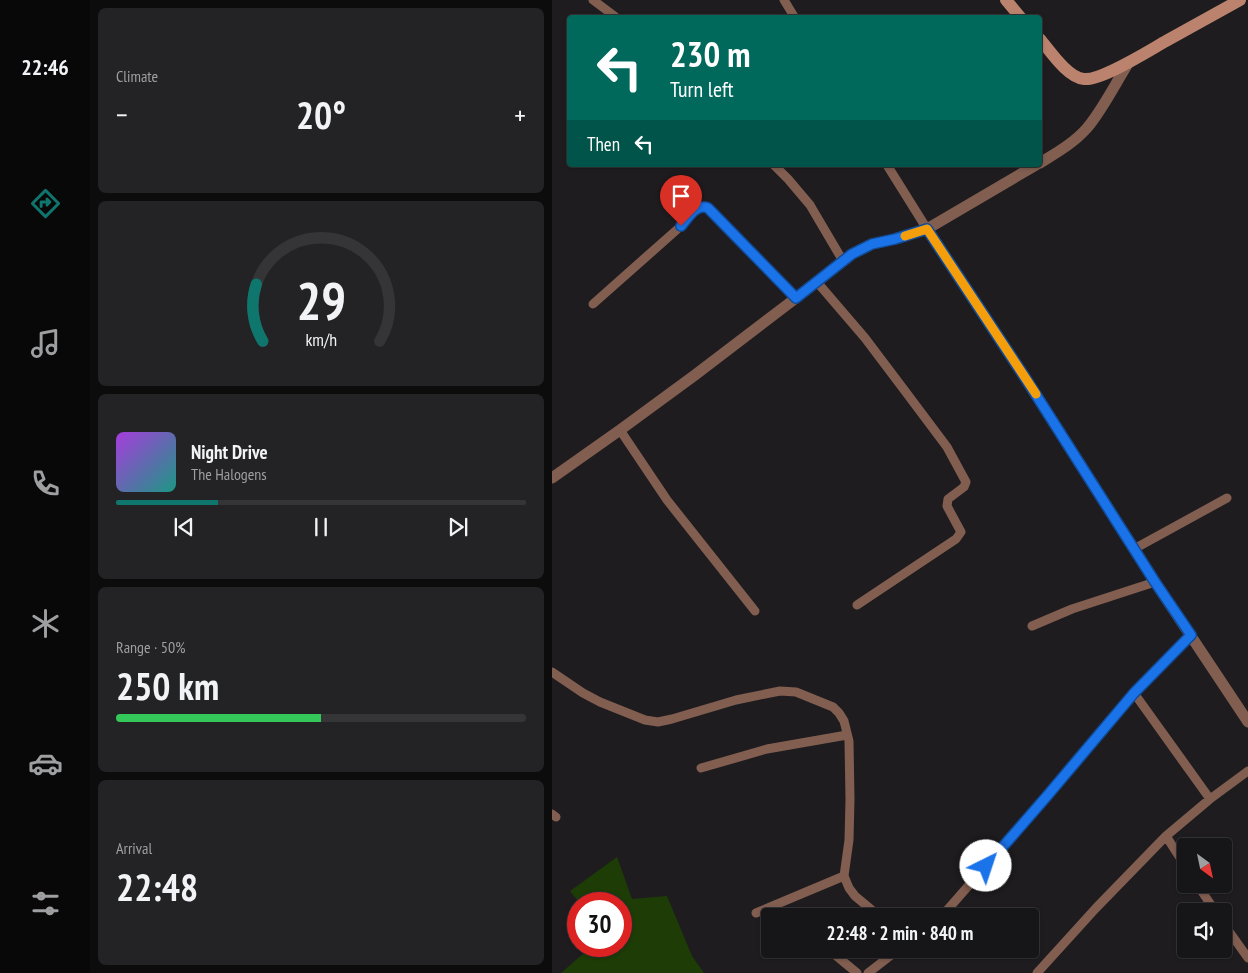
<!DOCTYPE html>
<html lang="en">
<head>
<meta charset="utf-8">
<style>
  body { margin:0; font-family:"PT Sans Narrow",sans-serif; background:#232224; color:#f1f3f6; height:100vh; display:flex; flex-direction:column; font-size:19px; white-space:nowrap }
  * { box-sizing:border-box; margin:0 }
  p { font-size:16px; color:#9e9fa1 }
  .icon { flex:none; width:28px; height:28px; fill:none; stroke:currentColor; stroke-width:2; stroke-linecap:round; stroke-linejoin:round }
  .map { position:relative; flex:1; overflow:hidden }
  .details { display:flex; flex-direction:column; gap:8px; padding:8px; background:#0c0c0d; width:462px }
  .details>* { flex:none }
  .guide { position:absolute; left:15px; top:15px; width:475px; height:152px; border-radius:5px; box-shadow:0 1px 4px #0004,0 0 0 1px #353436; background:#00695c; color:#fff; overflow:hidden }
  .needle { width:32px; rotate:147deg }
  .controls { position:absolute; left:625px; top:838px; display:grid; gap:10px }
  .controls a { display:grid; place-items:center; width:55px; height:55px; border-radius:5px; background:#161517; box-shadow:0 1px 4px #0004,0 0 0 1px #353436; font-size:25px }
  .speed { position:absolute; left:15px; top:892px; display:flex; gap:10px; font-size:25px; font-weight:700; text-align:center }
  .speed>* { display:grid; place-content:center; width:65px; height:65px; border-radius:50%; background:#161517; box-shadow:0 1px 4px #0004,0 0 0 1px #353436; line-height:1 }
  .speed .limit { border:8px solid #d22; background:#fff; color:#111 }
  .pin { position:absolute; display:grid; place-items:center; width:42px; height:42px; color:#fff; margin:-51px -21px; border-radius:50% 50% 50% 0; rotate:-45deg; box-shadow:0 0 5px #0007 }
  .pin .icon { rotate:45deg }
  .me { position:absolute; width:55px; margin:-28px; rotate:41deg; stroke-linejoin:round; filter:drop-shadow(0 0 4px #0008) }
  .turn { display:flex; align-items:center; gap:18px; height:105px; padding:0 20px; font-size:22px }
  .turn .icon { width:65px; height:65px; stroke-width:2.5 }
  .turn b { display:block; font-size:35px; line-height:42px }
  .then { display:flex; align-items:center; height:48px; padding:0 20px; background:#0003; gap:10px; font-size:19px }
  .big { font-size:38px; font-weight:800; line-height:1.1 }
  .details .card { flex:1; display:flex; flex-direction:column; justify-content:center; gap:8px; min-width:0; padding:0 18px; border-radius:8px; background:#232224 }
  .details .dial { align-items:center; gap:0 }
  .dial svg { height:130px; overflow:visible; fill:none; stroke:#353436; stroke-width:7; stroke-linecap:round; text-anchor:middle }
  .dial text { fill:#f1f3f6; stroke:none }
  .song { display:flex; align-items:center; gap:15px }
  .cover { width:60px; height:60px; border-radius:8px; background:linear-gradient(135deg,hsl(280 70% 55%),hsl(170 70% 35%)) }
  .played { height:5px; border-radius:2px; background:linear-gradient(90deg,#0f766e 25%,#353436 25%) }
  .keys { display:flex; justify-content:space-around; direction:ltr }
  .heat { display:flex; justify-content:space-between; align-items:center; font-size:28px; direction:ltr }
  .charge { height:8px; border-radius:4px; background:linear-gradient(90deg,#34c759 50%,#353436 0) }
  .trip { position:absolute; left:209px; top:908px; width:278px; height:50px; border-radius:5px; background:#161517; box-shadow:0 1px 4px #0004,0 0 0 1px #353436; font-weight:800; line-height:50px; text-align:center }
  main { display:flex; flex:1; min-height:0 }
  .dock { display:flex; flex-direction:column; width:90px; justify-content:space-around; align-items:center; background:#090809; color:#9e9fa1 }
  .dock .icon { width:35px; height:35px }
  .dock .on { color:#0f766e }
  .dock b { font-size:22px; color:#f1f3f6 }
  .map>svg:first-child { display:block }
  .green { fill:#1d3c06 }
  .lines { fill:none; stroke-linecap:round; stroke-linejoin:round }
  .minor { stroke:#815e50; stroke-width:9 }
  .tertiary { stroke:#815e50; stroke-width:11 }
  .secondary { stroke:#bb836d; stroke-width:12 }
  .route-casing { stroke:#114b97; stroke-width:12 }
  .route { stroke:#1a73e8; stroke-width:9 }
  .slow { stroke:#f59e0b; stroke-width:9 }
</style>
</head>
<body>
<main>
<nav class="dock">
<b>22:46</b>
<svg class="icon on" aria-label="directions" viewBox="0 0 24 24"><path d="M12 3l9 9-9 9-9-9zM9 14v-3h6M13 9l2 2-2 2"/></svg>
<svg class="icon" aria-label="music" viewBox="0 0 24 24"><path d="M9 18V5l10-2v13"/><circle cx="6" cy="18" r="3"/><circle cx="16" cy="16" r="3"/></svg>
<svg class="icon" aria-label="phone" viewBox="0 0 24 24"><path d="M5 4h4l2 5-3 2q2 4 5 5l2-3 5 2v4C11 20 4 13 5 4z"/></svg>
<svg class="icon" aria-label="climate" viewBox="0 0 24 24"><path d="M12 3v18M4 7l16 10M4 17L20 7"/></svg>
<svg class="icon" aria-label="car" viewBox="0 0 24 24"><path d="M5 17H2v-5l4-1 3-4h7l3 4 3 1v5h-3M9 17h6M6 11h13"/><circle cx="7" cy="17" r="2"/><circle cx="17" cy="17" r="2"/></svg>
<svg class="icon" aria-label="filters" viewBox="0 0 24 24"><path d="M4 7h16M4 17h16"/><circle cx="9" cy="7" r="2"/><circle cx="15" cy="17" r="2"/></svg>
</nav>
<section class="details">
<div class="card"><p>Climate</p>
<div class="heat"><a>−</a><b class="big">20°</b><a>+</a></div>
</div>
<div class="card dial"><svg viewBox="0 0 100 80">
<path d="M14 69A42 42 0 1 1 86 69"/>
<path d="M14 69A42 42 0 0 1 10 34" stroke="#0f766e"/>
<text x="50" y="56" font-size="32" font-weight="700">29</text>
<text x="50" y="72" font-size="11">km/h</text>
</svg></div>
<div class="card">
<div class="song"><i class="cover"></i><div><b>Night Drive</b><p>The Halogens</p></div></div>
<div class="played"></div>
<div class="keys"><svg class="icon" aria-label="previous" viewBox="0 0 24 24"><path d="M18 5L8 12l10 7zM5 5v14"/></svg><svg class="icon" aria-label="pause" viewBox="0 0 24 24"><path d="M8 5v14M16 5v14"/></svg><svg class="icon" aria-label="next" viewBox="0 0 24 24"><path d="M6 5l10 7-10 7zM19 5v14"/></svg></div>
</div>
<div class="card"><p>Range · 50%</p><b class="big">250 km</b><div class="charge"></div></div>
<div class="card"><p>Arrival</p><b class="big">22:48</b></div>
</section>
<div class="map">
<svg width="696" height="973" viewBox="0 0 696 973">
  <rect width="100%" height="100%" fill="#1e1c1f"/>
  <path class="green" d="M 65,857 L 80,899 L 115,896 L 140,956 L 152,973 L 9,973 L 40,946 L 69,946 L 69,904 L 28,904 L 18,891 Z"/>
  <g class="lines">
    <path class="minor" d="M 41,0 L 65,18
      M 232,0 L 243,18
      M 222,165 L 236,179 L 258,205 L 291,261
      M 335,165 L 375,229
      M 265,282 L 313,338 L 356,395 L 395,447 L 414,482 L 412,487 L 396,499 L 395,506 L 409,532 L 404,539 L 305,605
      M 41,304 L 129,226 L 143,210 L 148,207 L 152,207 L 156,208 L 244,298
      M 68,430 L 115,500 L 203,611
      M 582,549 L 675,498
      M 480,626 L 520,609 L 603,582
      M 0,672 L 31,693 L 48,702 L 93,720 L 106,722 L 120,719 L 184,700 L 228,691 L 244,692 L 281,707 L 287,713 L 292,721 L 297,741 L 298,799 L 297,840 L 292,876 L 297,888 L 303,896 L 327,916
      M 582,693 L 658,799
      M 149,768 L 215,749 L 295,735
      M 0,814 L 4,817
      M 614,836 L 634,867
      M 645,884 L 663,911
      M 204,913 L 292,876
      M 390,916 L 495,796 L 582,693 L 639,635
      M 671,923 L 696,958
      M 276,949 L 305,973
      M 316,973 L 347,949
      M 485,973 L 544,908 L 614,836 L 658,799 L 696,771"/>
    <path class="tertiary" d="M 488,163 C 504,153 522,143 535,128 C 551,109 563,84 577,62
      M 484,165 L 375,229 L 472,376 L 603,582 L 696,722
      M 0,478 L 68,430 L 143,375 L 244,298 L 300,254 L 320,244 L 343,239 L 375,229"/>
    <path class="secondary" d="M 454,0 L 469,18
      M 488,39 C 498,51 516,78 532,79 C 549,81 598,50 614,41 C 639,27 663,14 688,0"/>
  </g>
  <g class="lines">
    <g class="route-casing">
      <path id="route" d="M 129,226 C 136,218 144,203 156,208 L 244,298 L 300,254 L 320,244 L 343,239 L 375,229 L 472,376 L 603,582 L 639,635 L 582,693 L 495,796 L 434,866"/>
    </g>
    <use href="#route" class="route"/>
    <path class="slow" d="M 353,236 L 375,229 L 484,394"/>
  </g>
</svg>
<div class="controls">
<a><svg class="needle" viewBox="-14 -14 28 28"><path d="M0-13l5 13h-10z" fill="#e53935"/><path d="M0 13l5-13h-10z" fill="#9e9fa1"/></svg></a>
<a><svg class="icon" aria-label="sound" viewBox="0 0 24 24"><path d="M4 9h4l5-4v14l-5-4H4zM17 9q2 3 0 6"/></svg></a>
</div>
<div class="speed"><div class="limit">30</div></div>
<div class="pin" style="left:129px;top:226px;background:#d93025"><svg class="icon" aria-label="arrive" viewBox="0 0 24 24"><path d="M6 21V4h12l-3 4 3 4H6"/></svg></div>
<svg class="me" style="left:434px;top:866px" viewBox="-20 -20 40 40"><circle r="19" fill="#fff"/><path d="M0-13L10 11 0 6-10 11z" fill="#1a73e8"/></svg>
<div class="trip">22:48 · 2 min · 840 m</div>
<div class="guide">
<div class="turn"><svg class="icon" aria-label="left" viewBox="0 0 24 24"><path d="M17 20v-9H6M10 6l-5 5 5 5"/></svg><div><b>230 m</b>Turn left</div></div>
<div class="then">Then<svg class="icon" aria-label="left" viewBox="0 0 24 24"><path d="M17 20v-9H6M10 6l-5 5 5 5"/></svg></div>
</div>
</div>
</main>
</body>
</html>
